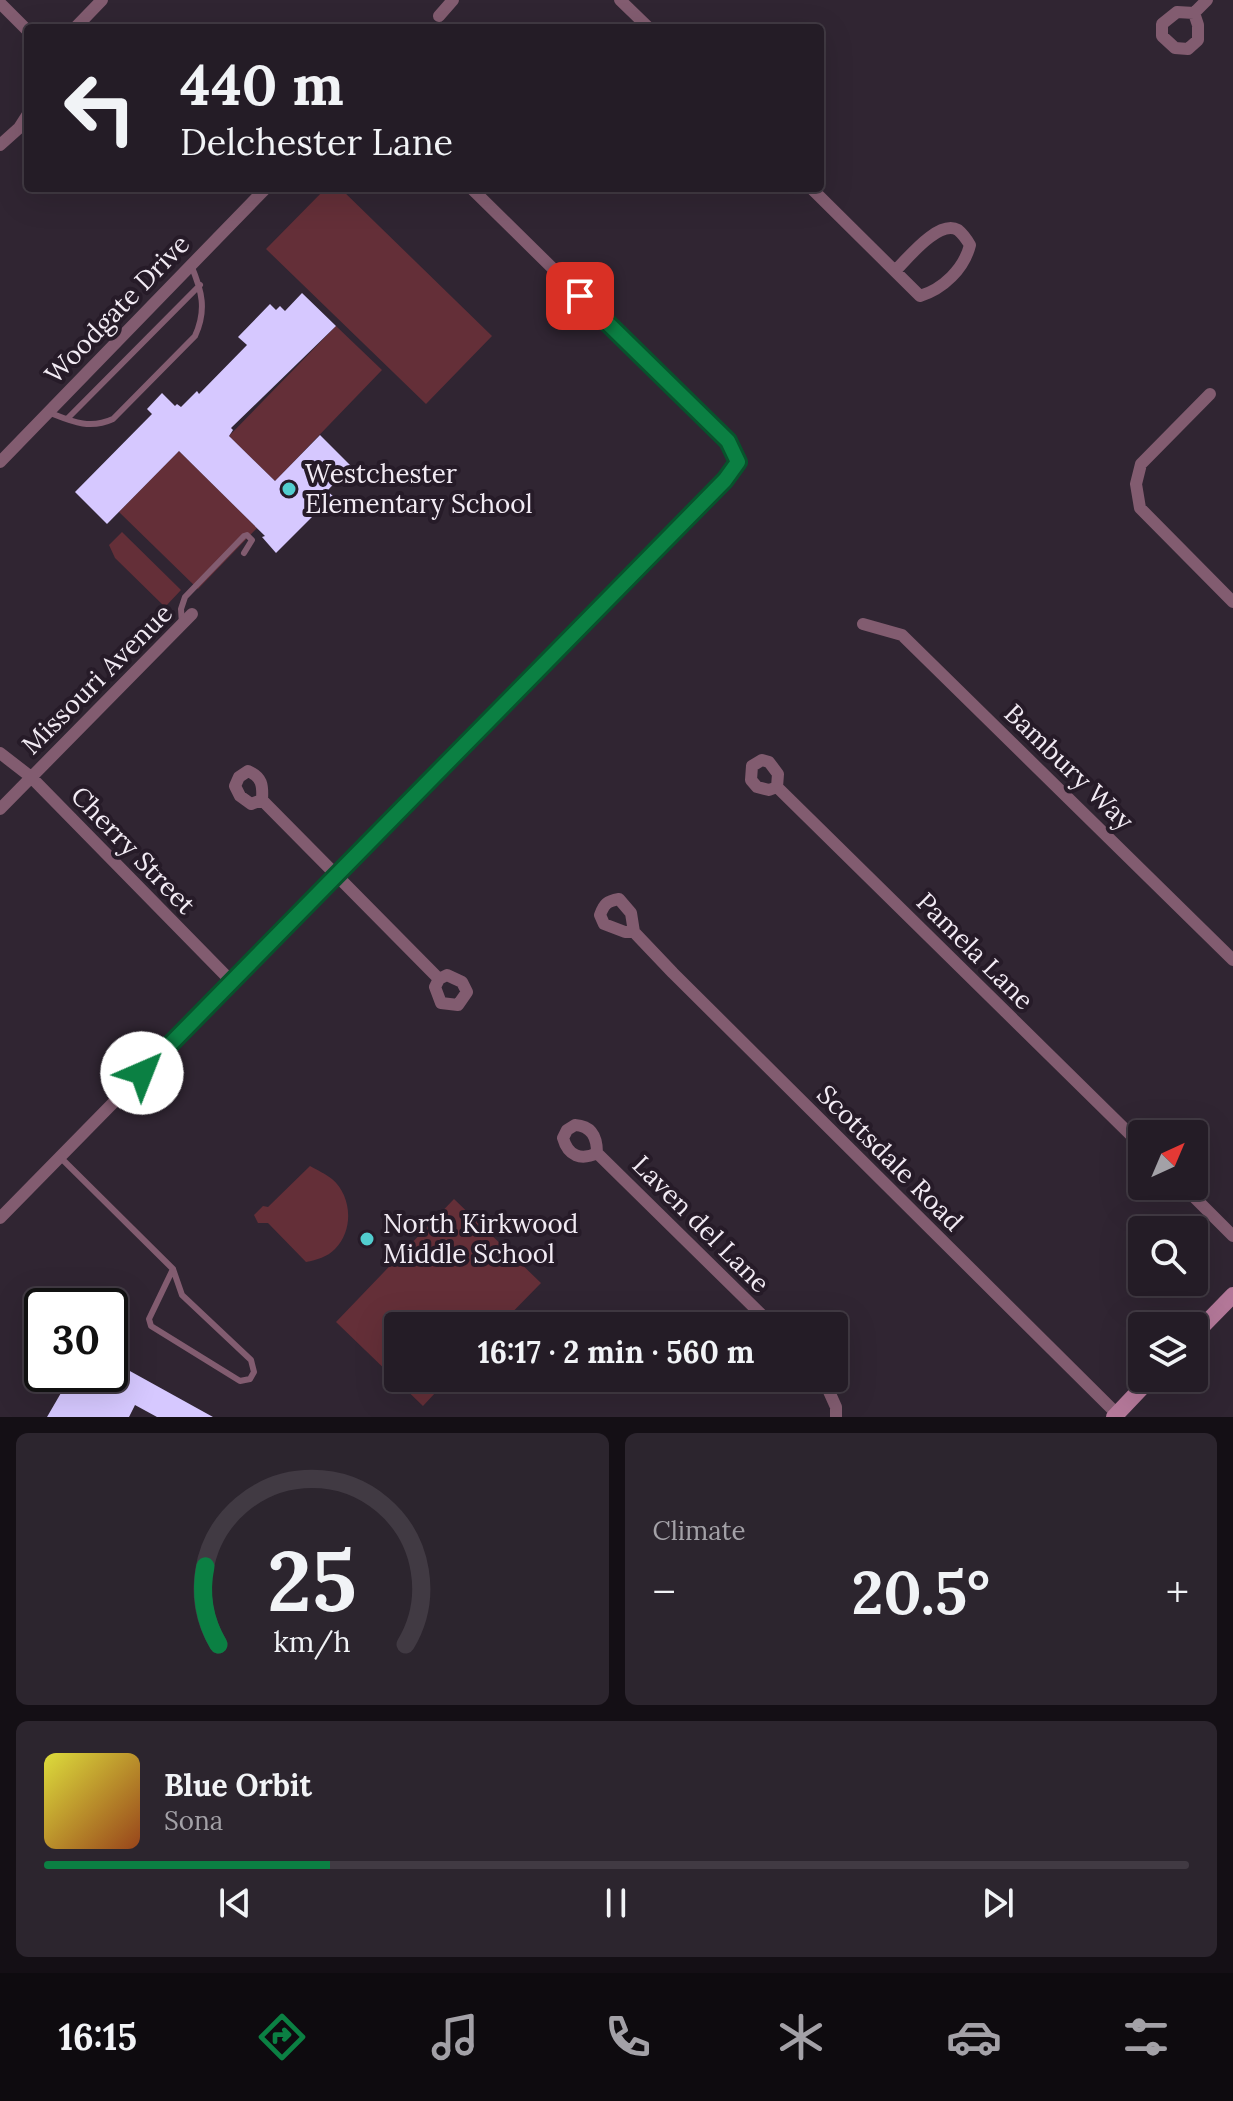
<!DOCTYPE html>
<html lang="en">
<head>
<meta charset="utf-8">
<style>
  body { margin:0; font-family:Lora,serif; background:#2c252e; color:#f1f3f6; height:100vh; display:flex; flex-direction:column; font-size:30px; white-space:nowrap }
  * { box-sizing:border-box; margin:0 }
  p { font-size:26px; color:#a3a1a7 }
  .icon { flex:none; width:44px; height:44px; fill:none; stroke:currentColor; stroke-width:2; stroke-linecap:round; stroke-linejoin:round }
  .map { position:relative; height:1417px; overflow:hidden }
  .details { display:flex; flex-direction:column; gap:16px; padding:16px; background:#140f15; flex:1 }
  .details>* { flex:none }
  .banner { position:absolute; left:24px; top:24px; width:800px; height:168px; border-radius:8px; box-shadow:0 8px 32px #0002,0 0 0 2px #413a43; background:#241c26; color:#f1f3f6; overflow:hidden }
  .needle { width:52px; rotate:44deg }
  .fabs { position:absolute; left:1128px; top:1120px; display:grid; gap:16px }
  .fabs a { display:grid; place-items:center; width:80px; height:80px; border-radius:8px; background:#241c26; box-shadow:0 8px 32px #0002,0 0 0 2px #413a43; font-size:40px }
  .speed { position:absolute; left:24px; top:1288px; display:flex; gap:16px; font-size:40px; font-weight:700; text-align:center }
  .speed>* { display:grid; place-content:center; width:104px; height:104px; border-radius:50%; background:#241c26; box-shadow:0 8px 32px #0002,0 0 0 2px #413a43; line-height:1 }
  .speed .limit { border:4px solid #111; border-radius:12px; background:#fff; color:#111 }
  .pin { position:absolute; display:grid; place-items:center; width:68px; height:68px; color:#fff; margin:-34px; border-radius:16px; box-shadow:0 4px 12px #0006 }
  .me { position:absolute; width:88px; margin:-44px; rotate:44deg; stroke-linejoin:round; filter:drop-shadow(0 0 6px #0008) }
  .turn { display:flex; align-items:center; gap:28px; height:168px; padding:0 24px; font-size:36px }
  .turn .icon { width:104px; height:104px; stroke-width:2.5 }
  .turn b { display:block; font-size:56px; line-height:68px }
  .big { font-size:60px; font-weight:800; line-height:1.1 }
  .details .widget { flex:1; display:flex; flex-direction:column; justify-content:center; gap:12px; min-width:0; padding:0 28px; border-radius:12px; background:#2c252e }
  .details .dial { align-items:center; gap:0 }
  .dial svg { height:208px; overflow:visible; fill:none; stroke:#413a43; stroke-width:7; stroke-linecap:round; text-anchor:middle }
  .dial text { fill:#f1f3f6; stroke:none }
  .song { display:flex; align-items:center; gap:24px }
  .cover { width:96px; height:96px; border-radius:12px; background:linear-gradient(135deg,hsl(60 70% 55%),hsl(20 70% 35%)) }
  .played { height:8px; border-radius:4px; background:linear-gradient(90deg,#0b8043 25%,#413a43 25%) }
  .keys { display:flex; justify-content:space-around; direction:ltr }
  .heat { display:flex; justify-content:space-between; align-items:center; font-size:44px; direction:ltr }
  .details .tiles { flex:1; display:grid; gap:16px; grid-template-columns:1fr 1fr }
  .widget:last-child { grid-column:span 2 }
  .trip { position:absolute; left:384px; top:1312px; width:464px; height:80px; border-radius:8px; background:#241c26; box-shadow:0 8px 32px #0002,0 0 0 2px #413a43; font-weight:800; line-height:80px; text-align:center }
  .menu { display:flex; height:128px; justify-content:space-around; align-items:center; background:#0e0b0f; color:#a3a1a7 }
  .menu .icon { width:56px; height:56px }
  .menu .selected { color:#0b8043 }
  .menu b { font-size:36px; color:#f1f3f6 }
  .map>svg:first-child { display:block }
  .green { fill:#642f38 }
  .building { fill:#d6c8ff }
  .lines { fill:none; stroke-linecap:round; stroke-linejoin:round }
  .lane { stroke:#825c70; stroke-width:6 }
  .street { stroke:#825c70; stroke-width:12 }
  .secondary { stroke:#b47899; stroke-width:16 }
  .route-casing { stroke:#07532c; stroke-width:20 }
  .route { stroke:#0b8043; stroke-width:14 }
  .poi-dot { fill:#52cdcf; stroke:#261b28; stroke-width:3 }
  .labels { text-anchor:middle; stroke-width:8; stroke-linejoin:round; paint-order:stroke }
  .street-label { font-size:26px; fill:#f2ebf4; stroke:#261b28 }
  .poi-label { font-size:26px; fill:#f2ebf4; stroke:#261b28; text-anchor:start }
</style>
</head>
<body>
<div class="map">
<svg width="1233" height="1417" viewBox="0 0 1233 1417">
  <rect width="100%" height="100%" fill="#302532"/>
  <path class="green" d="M 326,188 L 340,188 L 492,336 L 426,404 L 266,249 Z
    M 336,326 L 382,370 L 275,481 L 229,436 Z
    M 179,451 L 257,528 L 198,589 L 119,512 Z
    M 122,532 L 181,590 L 165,607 L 115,558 L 109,545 Z
    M 310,1166 C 317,1170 326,1174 332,1179 C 352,1196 354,1230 335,1249 C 327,1257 317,1260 306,1262 L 268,1223 L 258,1223 L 254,1215 L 263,1206 L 268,1207 Z
    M 454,1199 L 541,1283 L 499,1326 L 398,1326 L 398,1378 L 449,1378 L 423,1406 L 336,1322 Z"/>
  <path class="building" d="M 302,293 L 336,326 L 231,428 L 233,430 L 229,436 L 275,481 L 320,435 L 351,466 L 327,491 L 333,496 L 276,553 L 262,537 L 265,536 L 179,451 L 107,524 L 75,492 L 152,414 L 147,409 L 162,393 L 175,406 L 177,404 L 181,407 L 197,391 L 199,394 L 247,345 L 238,337 L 270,304 L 276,310 L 280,306 L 285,311 Z
    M 110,1360 L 213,1417 L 157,1417 L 135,1405 L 129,1417 L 47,1417 L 72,1374 L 110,1374 Z"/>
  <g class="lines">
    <path class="lane" d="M 48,412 C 71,421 89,430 113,419 L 195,336 C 207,310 202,291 191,265
      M 67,419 L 200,285
      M 182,624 L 181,609 L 185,597 L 244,536 L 247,535 L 252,540 L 244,553
      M 60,1157 L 173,1269 L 182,1295 L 251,1360 L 254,1372 L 250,1379 L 240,1381 L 151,1326 L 149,1319 L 173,1269"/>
    <path class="street" d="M 620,0 L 649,28
      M 0,3 L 28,31
      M 1194,13 L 1198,25 L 1198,40 L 1188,49 L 1175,48 L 1162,36 L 1162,24 L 1177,12 L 1194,13 L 1207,0
      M 439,16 L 453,0
      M 75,28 L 102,0
      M 0,145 L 19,128 L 28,114
      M 811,188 L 920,296 C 943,289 964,269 970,245 C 967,240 963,234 958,230 C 939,219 908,258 895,271
      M 1210,394 L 1141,464 L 1136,484 L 1140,508 L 1233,602
      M 0,462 L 266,188
      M 863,624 L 902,635 L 1233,960
      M 0,753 L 31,777 L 231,981
      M 777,787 L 769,790 L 757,787 L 751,780 L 752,766 L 762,760 L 769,762 L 778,774 L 777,787 L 1142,1146
      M 262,800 L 251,804 L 240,796 L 235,786 L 239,777 L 248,771 C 262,777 263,785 262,800 L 439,979 L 447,975 L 462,982 L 467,992 L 458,1005 L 441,1003 L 435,987 L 439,979
      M 0,809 L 192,614
      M 634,932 L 625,932 L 604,924 L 600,915 C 604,904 607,901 619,899 L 631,913 L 634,932 L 673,973 L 1117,1414
      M 597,1153 C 581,1161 568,1156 563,1138 L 567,1130 L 575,1125 C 592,1126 597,1138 597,1153 L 773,1326
      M 1183,1186 L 1233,1236
      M 0,1218 L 725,480 L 738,462 L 728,441 L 471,188
      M 823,1378 L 836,1407 L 836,1417"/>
    <path class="secondary" d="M 1194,1335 L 1233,1295
      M 1114,1417 L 1151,1378"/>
  </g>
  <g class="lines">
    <g class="route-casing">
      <path id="route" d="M 142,1073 L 725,480 L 738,462 L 728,441 L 580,296"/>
    </g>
    <use href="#route" class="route"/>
  </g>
  <g class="poi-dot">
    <circle cx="289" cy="489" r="8"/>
    <circle cx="367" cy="1239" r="8"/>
  </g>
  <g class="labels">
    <g class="street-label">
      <text transform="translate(117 309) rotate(-46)" y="9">Woodgate Drive</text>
      <text transform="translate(97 679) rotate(-45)" y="9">Missouri Avenue</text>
      <text transform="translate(1069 767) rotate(44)" y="9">Bambury Way</text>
      <text transform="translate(133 850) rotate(46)" y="9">Cherry Street</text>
      <text transform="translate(975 951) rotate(45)" y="9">Pamela Lane</text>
      <text transform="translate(890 1158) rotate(45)" y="9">Scottsdale Road</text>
      <text transform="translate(701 1224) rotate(45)" y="9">Laven del Lane</text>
    </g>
    <g class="poi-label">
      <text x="305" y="483">Westchester<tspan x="305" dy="30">Elementary School</tspan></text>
      <text x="383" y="1233">North Kirkwood<tspan x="383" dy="30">Middle School</tspan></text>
    </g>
  </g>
</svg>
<div class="fabs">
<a><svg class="needle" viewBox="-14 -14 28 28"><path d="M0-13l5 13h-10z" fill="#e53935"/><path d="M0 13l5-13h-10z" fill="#a3a1a7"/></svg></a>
<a><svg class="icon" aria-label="search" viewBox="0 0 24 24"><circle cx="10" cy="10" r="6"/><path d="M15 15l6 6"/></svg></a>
<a><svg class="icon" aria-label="layers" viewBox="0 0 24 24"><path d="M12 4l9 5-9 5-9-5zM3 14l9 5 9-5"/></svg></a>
</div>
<div class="speed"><div class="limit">30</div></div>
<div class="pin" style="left:580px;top:296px;background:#d93025"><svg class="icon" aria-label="arrive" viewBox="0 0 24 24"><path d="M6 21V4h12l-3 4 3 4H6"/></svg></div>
<svg class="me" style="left:142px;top:1073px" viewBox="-20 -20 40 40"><circle r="19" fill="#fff"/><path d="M0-13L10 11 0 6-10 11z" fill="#0b8043"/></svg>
<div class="trip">16:17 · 2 min · 560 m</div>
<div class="banner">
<div class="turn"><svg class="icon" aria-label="left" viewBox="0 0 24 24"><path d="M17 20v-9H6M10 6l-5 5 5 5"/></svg><div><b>440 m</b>Delchester Lane</div></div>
</div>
</div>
<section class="details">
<div class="tiles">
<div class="widget dial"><svg viewBox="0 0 100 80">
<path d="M14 69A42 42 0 1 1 86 69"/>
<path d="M14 69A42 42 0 0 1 9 39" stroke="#0b8043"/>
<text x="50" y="56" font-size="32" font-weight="700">25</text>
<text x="50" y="72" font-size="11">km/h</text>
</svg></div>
<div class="widget"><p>Climate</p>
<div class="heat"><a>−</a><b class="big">20.5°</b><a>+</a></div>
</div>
<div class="widget">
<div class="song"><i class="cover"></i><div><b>Blue Orbit</b><p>Sona</p></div></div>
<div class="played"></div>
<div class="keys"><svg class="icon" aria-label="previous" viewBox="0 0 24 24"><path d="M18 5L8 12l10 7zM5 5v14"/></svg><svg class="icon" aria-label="pause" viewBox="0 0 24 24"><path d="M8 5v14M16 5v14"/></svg><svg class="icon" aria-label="next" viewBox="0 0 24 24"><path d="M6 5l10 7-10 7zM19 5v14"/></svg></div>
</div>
</div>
</section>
<nav class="menu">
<b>16:15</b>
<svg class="icon selected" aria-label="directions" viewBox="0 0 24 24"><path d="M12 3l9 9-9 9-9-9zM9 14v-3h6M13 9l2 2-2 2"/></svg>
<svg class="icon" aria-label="music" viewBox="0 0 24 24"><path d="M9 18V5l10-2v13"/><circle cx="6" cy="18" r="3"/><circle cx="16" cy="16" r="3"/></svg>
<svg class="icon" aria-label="phone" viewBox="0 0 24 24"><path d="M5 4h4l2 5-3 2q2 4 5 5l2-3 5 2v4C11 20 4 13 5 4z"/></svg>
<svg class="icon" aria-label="climate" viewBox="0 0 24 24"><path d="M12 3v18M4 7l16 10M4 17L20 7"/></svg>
<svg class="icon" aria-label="car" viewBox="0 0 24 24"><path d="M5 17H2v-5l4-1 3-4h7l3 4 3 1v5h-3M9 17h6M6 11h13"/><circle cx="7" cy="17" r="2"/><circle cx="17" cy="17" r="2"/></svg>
<svg class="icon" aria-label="filters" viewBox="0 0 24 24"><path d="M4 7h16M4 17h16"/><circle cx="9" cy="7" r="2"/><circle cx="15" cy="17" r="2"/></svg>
</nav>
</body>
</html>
